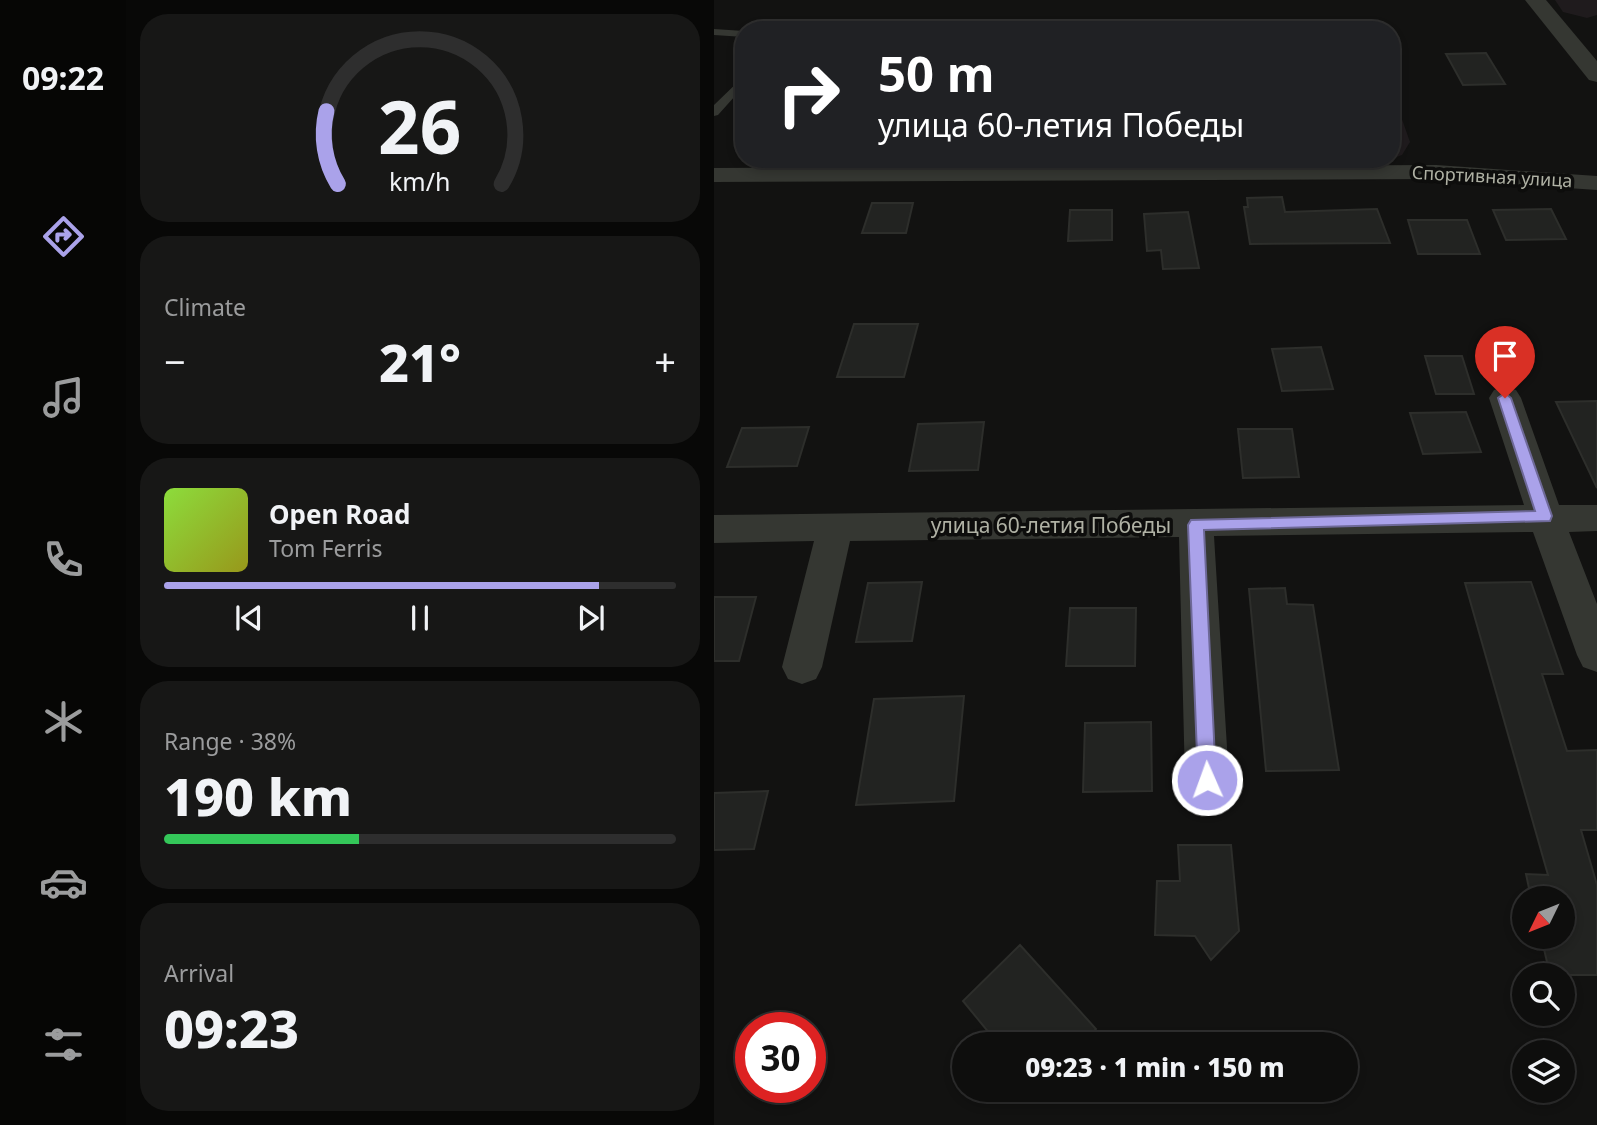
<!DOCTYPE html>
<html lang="en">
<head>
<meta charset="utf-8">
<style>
  body { margin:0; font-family:"Noto Sans",sans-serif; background:#171716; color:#f1f3f6; height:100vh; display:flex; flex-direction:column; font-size:26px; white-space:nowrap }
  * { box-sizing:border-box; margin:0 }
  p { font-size:23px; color:#9b9c9d }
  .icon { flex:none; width:38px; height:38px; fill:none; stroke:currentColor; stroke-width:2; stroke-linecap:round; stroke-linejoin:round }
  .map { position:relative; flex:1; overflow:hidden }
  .drawer { display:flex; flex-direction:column; gap:14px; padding:14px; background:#080807; width:588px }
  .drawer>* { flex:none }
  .hud { position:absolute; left:21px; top:21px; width:665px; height:147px; border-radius:28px; box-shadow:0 4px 10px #0003,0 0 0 2px #2e2e2e; background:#202124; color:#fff; overflow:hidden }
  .needle { width:46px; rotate:227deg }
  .fabs { position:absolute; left:798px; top:886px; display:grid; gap:14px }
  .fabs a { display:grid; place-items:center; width:63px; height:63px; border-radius:50%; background:#0e0e0d; box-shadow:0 4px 10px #0003,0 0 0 2px #2e2e2e; font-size:35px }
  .speed { position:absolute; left:21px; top:1012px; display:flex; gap:14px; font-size:35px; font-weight:700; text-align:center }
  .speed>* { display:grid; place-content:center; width:91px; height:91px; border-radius:50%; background:#0e0e0d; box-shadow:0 4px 10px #0003,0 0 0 2px #2e2e2e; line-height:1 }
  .speed .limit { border:10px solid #d22; background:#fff; color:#111 }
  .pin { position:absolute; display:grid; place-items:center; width:60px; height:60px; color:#fff; margin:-72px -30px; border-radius:50% 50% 50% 0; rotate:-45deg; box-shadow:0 0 7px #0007 }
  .pin .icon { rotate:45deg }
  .me { position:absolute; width:77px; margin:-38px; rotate:358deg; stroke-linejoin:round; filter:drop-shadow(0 0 5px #0008) }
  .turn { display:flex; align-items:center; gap:24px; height:147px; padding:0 28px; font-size:32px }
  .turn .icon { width:91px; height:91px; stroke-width:2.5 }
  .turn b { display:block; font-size:49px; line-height:60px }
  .big { font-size:52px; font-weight:800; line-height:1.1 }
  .drawer .tile { flex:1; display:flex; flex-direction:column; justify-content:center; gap:10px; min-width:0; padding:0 24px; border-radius:28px; background:#171716 }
  .drawer .dial { align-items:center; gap:0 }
  .dial svg { height:182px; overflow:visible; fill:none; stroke:#2e2e2e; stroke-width:7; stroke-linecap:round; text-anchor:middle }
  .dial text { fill:#f1f3f6; stroke:none }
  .song { display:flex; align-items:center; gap:21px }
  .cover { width:84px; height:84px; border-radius:10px; background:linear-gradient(135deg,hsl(90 70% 55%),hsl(60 70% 35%)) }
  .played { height:7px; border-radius:4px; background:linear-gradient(90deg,#aaa2ea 85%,#2e2e2e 85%) }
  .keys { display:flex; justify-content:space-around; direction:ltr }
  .heat { display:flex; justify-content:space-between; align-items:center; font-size:38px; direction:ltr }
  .charge { height:10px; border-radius:5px; background:linear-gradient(90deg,#34c759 38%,#2e2e2e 0) }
  .trip { position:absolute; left:238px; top:1032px; width:406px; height:70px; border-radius:35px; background:#0e0e0d; box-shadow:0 4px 10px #0003,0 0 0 2px #2e2e2e; font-weight:800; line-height:70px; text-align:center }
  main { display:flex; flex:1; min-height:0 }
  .tab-bar { display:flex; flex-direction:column; width:126px; justify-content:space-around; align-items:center; background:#060605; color:#9b9c9d }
  .tab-bar .icon { width:49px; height:49px }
  .tab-bar .selected { color:#aaa2ea }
  .tab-bar b { font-size:32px; color:#f1f3f6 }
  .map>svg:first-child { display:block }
  .green { fill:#1f1b1d }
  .building { fill:#222321; stroke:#2d2e2b; stroke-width:2 }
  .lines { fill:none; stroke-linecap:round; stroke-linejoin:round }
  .service { fill:#353732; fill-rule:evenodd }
  .minor { fill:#353732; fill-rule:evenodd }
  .tertiary { fill:#353732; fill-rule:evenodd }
  .route { fill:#aaa2ea; stroke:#6e6998; stroke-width:2 }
  .labels { text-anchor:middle; stroke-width:7; stroke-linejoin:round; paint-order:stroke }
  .far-street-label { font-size:18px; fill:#afb1a4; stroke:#0d0d0c }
  .street-label { font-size:21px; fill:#afb1a4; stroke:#0d0d0c }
</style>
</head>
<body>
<main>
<nav class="tab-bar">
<b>09:22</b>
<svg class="icon selected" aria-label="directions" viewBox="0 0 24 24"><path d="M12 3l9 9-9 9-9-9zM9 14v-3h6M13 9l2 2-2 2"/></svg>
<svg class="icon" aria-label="music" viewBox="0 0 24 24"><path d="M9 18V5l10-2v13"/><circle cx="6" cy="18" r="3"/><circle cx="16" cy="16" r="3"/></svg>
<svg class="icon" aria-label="phone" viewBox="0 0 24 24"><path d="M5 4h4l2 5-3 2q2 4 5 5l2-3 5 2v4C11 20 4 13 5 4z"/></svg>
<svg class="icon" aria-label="climate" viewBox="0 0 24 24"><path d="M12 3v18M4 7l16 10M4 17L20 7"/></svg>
<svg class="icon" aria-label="car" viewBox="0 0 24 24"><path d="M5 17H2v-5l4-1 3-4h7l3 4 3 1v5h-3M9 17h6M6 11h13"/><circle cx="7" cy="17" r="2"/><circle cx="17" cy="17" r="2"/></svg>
<svg class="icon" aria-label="filters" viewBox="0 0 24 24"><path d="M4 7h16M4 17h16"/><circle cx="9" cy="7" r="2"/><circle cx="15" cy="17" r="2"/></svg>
</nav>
<section class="drawer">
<div class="tile dial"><svg viewBox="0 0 100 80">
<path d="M14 69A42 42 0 1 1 86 69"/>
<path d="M14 69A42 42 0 0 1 9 37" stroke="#aaa2ea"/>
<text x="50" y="56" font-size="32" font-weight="700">26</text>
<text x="50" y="72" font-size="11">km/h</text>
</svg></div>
<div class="tile"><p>Climate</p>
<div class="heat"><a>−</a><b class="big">21°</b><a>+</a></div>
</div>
<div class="tile">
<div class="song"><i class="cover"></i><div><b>Open Road</b><p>Tom Ferris</p></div></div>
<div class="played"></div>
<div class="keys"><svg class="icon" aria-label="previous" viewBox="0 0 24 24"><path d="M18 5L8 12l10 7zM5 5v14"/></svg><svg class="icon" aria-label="pause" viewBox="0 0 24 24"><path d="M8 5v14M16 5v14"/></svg><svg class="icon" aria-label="next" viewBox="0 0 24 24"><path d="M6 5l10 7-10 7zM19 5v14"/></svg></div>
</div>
<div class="tile"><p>Range · 38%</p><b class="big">190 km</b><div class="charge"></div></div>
<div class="tile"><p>Arrival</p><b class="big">09:23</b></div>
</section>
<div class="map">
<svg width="883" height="1125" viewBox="0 0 883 1125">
  <rect width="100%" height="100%" fill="#121211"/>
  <path class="green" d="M 841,0 L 883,0 L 883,15 L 873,18 L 849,12 Z
    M 677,88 L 696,142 L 688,155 L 677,159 Z
    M 267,159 L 677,159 L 669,162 L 443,168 L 281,163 Z"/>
  <path class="building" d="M 772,53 L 791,84 L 749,85 L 732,54 Z
    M 568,197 L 571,212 L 663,209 L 676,243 L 536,244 L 530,207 L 534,207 L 533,198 Z
    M 158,203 L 199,203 L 192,233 L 148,233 Z
    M 837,209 L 852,239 L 792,240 L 779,210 Z
    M 356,210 L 398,210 L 398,240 L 354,241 Z
    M 474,212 L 485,268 L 449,269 L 447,250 L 433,251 L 430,214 Z
    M 694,220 L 753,220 L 766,254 L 704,254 Z
    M 140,324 L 204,324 L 190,377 L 123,377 Z
    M 607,347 L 619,389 L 568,391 L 558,349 Z
    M 711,356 L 748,356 L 760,394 L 722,394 Z
    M 883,401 L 883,488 L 842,402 Z
    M 752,412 L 767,452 L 709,454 L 696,413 Z
    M 270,422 L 264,470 L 195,471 L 204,424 Z
    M 95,427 L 83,466 L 13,467 L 28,428 Z
    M 524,429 L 578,429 L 585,477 L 529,478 Z
    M 208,582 L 198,641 L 142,642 L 154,583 Z
    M 817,582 L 849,674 L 828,674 L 853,751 L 883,750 L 883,830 L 867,830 L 883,885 L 883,975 L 836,975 L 827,936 L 849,936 L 849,898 L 817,898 L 812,874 L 834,875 L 751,583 Z
    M 571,588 L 573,604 L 599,605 L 625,770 L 552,771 L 535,589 Z
    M 0,597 L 42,597 L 25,661 L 0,661 Z
    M 356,608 L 422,608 L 421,666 L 352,666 Z
    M 250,696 L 240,801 L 142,805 L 160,699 Z
    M 437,722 L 438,791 L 369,792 L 371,723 Z
    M 54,791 L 40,849 L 0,850 L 0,793 Z
    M 464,845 L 517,845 L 525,931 L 497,960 L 481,936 L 441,935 L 443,881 L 466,881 Z
    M 306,945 L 382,1029 L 368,1045 L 285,1045 L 249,1001 Z"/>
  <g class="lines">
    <path class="service" d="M 0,29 L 30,31 L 30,37 L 0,35 Z
      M 30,76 L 30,86 L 4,115 L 0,116 L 0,105 Z
      M 218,159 L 230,159 L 221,176 L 216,177 L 210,173 Z"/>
    <path class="minor" d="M 722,165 L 883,176 L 883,190 L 722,179 L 0,182 L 0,168 Z
      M 791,387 L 802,390 L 807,398 L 845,505 L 883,505 L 883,531 L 855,532 L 883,604 L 883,672 L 869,667 L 863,655 L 819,532 L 500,536 L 515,780 L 508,794 L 493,800 L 478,794 L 471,780 L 465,537 L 136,541 L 108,667 L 102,679 L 88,684 L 74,679 L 68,667 L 100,541 L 0,543 L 0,515 L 810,505 L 775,398 L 780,390 Z"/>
    <path class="tertiary" d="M 811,0 L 832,0 L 883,61 L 883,82 L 875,80 Z"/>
  </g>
  <path class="route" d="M 791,393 L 797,398 L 838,516 L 836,521 L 490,530 L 502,780 L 500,786 L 493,788 L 486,786 L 484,780 L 474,525 L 477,520 L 821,511 L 784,398 Z"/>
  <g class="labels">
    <g class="far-street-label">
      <text transform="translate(778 177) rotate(3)" y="6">Спортивная улица</text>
    </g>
    <g class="street-label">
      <text x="337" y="533">улица 60-летия Победы</text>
    </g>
  </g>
</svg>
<div class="fabs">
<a><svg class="needle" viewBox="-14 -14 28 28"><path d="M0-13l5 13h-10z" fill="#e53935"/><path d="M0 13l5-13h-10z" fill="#9b9c9d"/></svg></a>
<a><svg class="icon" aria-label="search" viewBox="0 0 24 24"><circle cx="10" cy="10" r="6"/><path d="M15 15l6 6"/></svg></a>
<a><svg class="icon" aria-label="layers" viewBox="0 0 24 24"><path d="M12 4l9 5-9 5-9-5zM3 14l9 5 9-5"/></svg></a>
</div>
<div class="speed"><div class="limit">30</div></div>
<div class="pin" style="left:791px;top:398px;background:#d93025"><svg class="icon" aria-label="arrive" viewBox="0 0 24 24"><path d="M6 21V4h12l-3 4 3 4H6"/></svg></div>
<svg class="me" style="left:493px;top:780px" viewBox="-20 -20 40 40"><circle r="17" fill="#aaa2ea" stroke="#fff" stroke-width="3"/><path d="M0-11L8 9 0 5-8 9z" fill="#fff"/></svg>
<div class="trip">09:23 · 1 min · 150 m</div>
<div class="hud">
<div class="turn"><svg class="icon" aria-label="right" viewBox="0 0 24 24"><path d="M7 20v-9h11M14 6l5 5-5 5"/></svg><div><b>50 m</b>улица 60-летия Победы</div></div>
</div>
</div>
</main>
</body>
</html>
